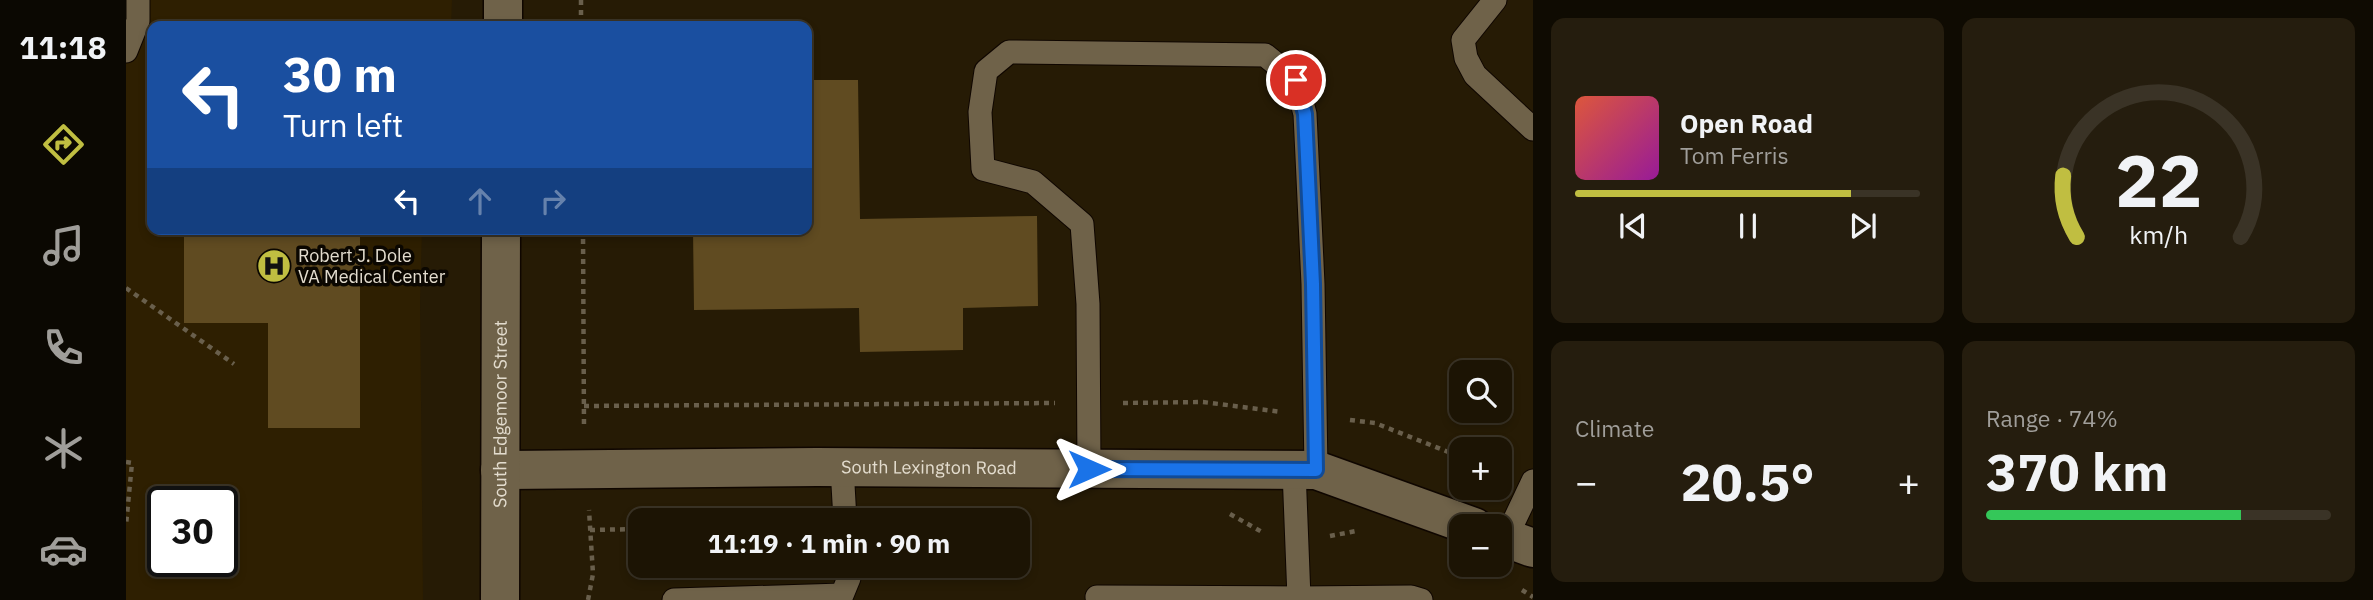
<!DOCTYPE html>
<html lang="en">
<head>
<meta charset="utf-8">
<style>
  body { margin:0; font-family:"IBM Plex Sans",sans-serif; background:#251d0e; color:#f1f3f6; height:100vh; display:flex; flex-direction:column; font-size:26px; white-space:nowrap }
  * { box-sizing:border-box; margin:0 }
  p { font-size:23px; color:#a09e9a }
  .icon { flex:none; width:38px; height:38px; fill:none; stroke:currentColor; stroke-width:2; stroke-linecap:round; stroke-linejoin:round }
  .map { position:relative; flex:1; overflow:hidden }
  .details { display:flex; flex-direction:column; gap:18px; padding:18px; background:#0f0b02; width:840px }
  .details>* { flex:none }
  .guide { position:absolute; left:21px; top:21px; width:665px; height:214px; border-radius:14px; box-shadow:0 4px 10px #0003,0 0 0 2px #3a3326; background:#1a4fa0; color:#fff; overflow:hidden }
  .fabs { position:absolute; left:1323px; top:360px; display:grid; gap:14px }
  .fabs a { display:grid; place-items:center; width:63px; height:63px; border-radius:14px; background:#1c1404; box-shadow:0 4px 10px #0003,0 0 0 2px #3a3326; font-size:35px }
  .speed { position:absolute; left:21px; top:486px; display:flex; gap:14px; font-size:35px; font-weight:700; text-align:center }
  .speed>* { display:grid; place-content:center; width:91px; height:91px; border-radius:50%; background:#1c1404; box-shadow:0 4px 10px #0003,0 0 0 2px #3a3326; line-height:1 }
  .speed .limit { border:4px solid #111; border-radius:10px; background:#fff; color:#111 }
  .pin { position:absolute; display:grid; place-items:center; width:60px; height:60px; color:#fff; margin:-30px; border:4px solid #fff; border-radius:50%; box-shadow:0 2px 7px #0007 }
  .me { position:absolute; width:77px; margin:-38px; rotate:90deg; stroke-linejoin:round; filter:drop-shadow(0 0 5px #0008) }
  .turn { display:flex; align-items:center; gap:24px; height:147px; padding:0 21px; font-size:32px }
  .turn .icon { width:91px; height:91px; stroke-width:2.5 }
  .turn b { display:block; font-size:49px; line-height:60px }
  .lanes { display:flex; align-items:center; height:66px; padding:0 21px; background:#0003; justify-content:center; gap:35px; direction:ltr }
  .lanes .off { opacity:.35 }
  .big { font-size:52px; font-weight:700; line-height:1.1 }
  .details .tile { flex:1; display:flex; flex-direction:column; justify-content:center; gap:10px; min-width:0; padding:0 24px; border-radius:14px; background:#251d0e }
  .details .dial { align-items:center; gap:0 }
  .dial svg { height:182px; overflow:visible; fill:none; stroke:#3a3326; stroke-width:7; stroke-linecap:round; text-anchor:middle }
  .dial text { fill:#f1f3f6; stroke:none }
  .song { display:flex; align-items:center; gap:21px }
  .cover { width:84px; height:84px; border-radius:10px; background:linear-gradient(135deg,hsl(10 70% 55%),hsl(300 70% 35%)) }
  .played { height:7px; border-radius:4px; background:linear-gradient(90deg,#c0be41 80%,#3a3326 80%) }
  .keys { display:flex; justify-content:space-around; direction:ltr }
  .heat { display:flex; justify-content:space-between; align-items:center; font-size:38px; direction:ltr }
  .charge { height:10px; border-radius:5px; background:linear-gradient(90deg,#34c759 74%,#3a3326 0) }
  .details .tiles { flex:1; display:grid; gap:18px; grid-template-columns:repeat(2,1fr) }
  .trip { position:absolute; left:502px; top:508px; width:402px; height:70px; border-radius:14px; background:#1c1404; box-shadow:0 4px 10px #0003,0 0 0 2px #3a3326; font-weight:700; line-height:70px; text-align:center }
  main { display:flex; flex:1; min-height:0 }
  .tab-bar { display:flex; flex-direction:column; width:126px; justify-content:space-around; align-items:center; background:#0b0802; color:#a09e9a }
  .tab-bar .icon { width:49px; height:49px }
  .tab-bar .current { color:#c0be41 }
  .tab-bar b { font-size:32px; color:#f1f3f6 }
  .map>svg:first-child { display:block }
  .built { fill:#2e1f01; fill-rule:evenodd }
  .building { fill:#604b21 }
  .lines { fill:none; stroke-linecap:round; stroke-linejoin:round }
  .lane-casing { stroke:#0f0600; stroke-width:25 }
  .street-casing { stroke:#0f0600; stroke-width:41 }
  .secondary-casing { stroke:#0f0600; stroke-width:41 }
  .path { stroke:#695f4c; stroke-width:4.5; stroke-dasharray:5 5; stroke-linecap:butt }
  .lane { stroke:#6f6249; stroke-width:23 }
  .street { stroke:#6f6249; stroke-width:38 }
  .secondary { stroke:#6f6249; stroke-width:38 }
  .route-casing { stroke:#114b97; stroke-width:18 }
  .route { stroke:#1a73e8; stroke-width:12 }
  .labels { text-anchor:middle; stroke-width:7; stroke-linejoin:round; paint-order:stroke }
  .poi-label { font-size:18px; fill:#e3dcce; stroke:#0b0701; text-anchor:start }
  .street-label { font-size:18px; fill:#e3dcce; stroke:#0b0701 }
</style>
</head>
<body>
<main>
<nav class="tab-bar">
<b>11:18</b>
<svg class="icon current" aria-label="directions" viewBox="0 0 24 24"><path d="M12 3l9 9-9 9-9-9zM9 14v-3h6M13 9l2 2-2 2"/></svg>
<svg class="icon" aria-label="music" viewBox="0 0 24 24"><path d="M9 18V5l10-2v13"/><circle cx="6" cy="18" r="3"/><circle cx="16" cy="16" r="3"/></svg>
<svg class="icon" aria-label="phone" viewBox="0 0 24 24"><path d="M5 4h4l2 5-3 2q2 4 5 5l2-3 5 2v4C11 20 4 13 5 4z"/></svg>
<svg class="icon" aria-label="climate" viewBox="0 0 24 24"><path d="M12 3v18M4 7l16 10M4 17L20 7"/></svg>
<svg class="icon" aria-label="car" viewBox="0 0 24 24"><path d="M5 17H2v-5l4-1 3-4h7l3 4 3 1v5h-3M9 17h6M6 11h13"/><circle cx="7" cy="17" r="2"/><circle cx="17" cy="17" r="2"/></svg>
</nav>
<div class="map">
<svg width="1407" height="600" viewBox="0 0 1407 600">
  <rect width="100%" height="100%" fill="#261b05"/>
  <path class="built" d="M 0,0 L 326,0 L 325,26 L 26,26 L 26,229 L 296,229 L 294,302 L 297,600 L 0,600 ZM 37,502 L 96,502 L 96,562 L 37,562 Z"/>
  <path class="building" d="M 681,80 L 732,80 L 734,219 L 911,216 L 912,306 L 837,308 L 837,350 L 734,352 L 733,308 L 568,310 L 567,229 L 681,229 Z
    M 58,229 L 234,229 L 234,428 L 142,428 L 142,323 L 58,323 Z"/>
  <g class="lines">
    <g class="lane-casing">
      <path id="lane" d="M 1369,0 L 1337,40 L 1340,58 L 1349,75 L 1407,129
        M 0,51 L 12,21 L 12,0
        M 716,467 L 719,520
        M 963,469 L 962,304 L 956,224 L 907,182 L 857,169 L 854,112 L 860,71 L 883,52 L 1139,55 L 1170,80 L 1179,114 L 1187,284 L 1190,470
        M 1380,538 L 1407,481
        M 971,597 L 1173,598 L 1168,470
        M 1173,598 L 1285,597 L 1295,600
        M 548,600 L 716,595 L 723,578 L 722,565"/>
    </g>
    <g class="street-casing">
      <g id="street">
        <path id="s1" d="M 374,470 L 691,467 L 1190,470 L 1348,527"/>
        <path d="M 1374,536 L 1407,548"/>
      </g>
    </g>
    <g class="secondary-casing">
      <g id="secondary">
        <path d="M 377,26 L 377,0"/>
        <path id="s2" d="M 374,600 L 375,229"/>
      </g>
    </g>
    <path class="path" d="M 455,0 L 455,26
      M 457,229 L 458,428
      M 0,288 L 108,364
      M 997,403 L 1077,402 L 1156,412
      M 458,406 L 929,403
      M 1224,420 L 1249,423 L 1335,457
      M 0,462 L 6,463 L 0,525
      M 1104,514 L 1136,532
      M 884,520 L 893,511
      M 464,530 L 514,529
      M 1204,536 L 1230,531
      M 1396,590 L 1407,597
      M 462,600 L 467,574 L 463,510"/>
    <use href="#lane" class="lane"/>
    <use href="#street" class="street"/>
    <use href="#secondary" class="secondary"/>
  </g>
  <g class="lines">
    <g class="route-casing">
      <path id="route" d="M 963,469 L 1190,470 L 1187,284 L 1179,114 L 1170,80"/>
    </g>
    <use href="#route" class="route"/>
  </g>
  <defs>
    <g id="hospital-disc" transform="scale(1.75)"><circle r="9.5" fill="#c0be41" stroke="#0b0701"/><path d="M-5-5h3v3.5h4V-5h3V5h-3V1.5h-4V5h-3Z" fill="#111"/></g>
  </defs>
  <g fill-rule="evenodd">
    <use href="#hospital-disc" x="148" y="266"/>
  </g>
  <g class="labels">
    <g class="poi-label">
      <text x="172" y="262">Robert J. Dole<tspan x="172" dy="21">VA Medical Center</tspan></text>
    </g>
    <g class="street-label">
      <text dy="6" stroke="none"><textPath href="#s2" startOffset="186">South Edgemoor Street</textPath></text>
      <text dy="6" stroke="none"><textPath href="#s1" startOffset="429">South Lexington Road</textPath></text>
    </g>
  </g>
</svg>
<div class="fabs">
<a><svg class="icon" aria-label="search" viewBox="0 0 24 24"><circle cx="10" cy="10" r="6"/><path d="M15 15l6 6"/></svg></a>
<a>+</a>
<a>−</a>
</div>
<div class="speed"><div class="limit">30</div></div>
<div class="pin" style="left:1170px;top:80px;background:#d93025"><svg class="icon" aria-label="arrive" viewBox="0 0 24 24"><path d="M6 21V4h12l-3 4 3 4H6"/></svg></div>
<svg class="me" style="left:963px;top:469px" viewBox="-20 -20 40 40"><path d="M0-17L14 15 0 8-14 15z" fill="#1a73e8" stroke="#fff" stroke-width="4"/></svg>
<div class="trip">11:19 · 1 min · 90 m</div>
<div class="guide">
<div class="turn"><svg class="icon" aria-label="left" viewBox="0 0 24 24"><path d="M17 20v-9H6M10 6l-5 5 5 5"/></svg><div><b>30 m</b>Turn left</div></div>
<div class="lanes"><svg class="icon" aria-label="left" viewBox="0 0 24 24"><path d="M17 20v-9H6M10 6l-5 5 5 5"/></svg><svg class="icon off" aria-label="ahead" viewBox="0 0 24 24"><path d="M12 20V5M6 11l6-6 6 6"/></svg><svg class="icon off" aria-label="right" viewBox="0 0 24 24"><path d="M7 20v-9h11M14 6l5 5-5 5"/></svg></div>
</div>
</div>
<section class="details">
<div class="tiles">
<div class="tile">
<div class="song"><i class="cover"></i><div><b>Open Road</b><p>Tom Ferris</p></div></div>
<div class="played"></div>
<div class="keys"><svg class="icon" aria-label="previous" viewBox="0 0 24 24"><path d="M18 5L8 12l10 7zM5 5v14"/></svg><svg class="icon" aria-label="pause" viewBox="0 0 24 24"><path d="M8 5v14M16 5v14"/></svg><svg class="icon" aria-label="next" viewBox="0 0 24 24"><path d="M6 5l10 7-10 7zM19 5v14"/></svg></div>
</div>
<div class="tile dial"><svg viewBox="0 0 100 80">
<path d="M14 69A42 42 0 1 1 86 69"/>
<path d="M14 69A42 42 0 0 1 8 42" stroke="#c0be41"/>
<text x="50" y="56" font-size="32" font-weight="700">22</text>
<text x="50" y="72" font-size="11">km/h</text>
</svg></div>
<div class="tile"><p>Climate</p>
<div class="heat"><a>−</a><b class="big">20.5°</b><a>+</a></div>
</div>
<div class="tile"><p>Range · 74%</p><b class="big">370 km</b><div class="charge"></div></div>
</div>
</section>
</main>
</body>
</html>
